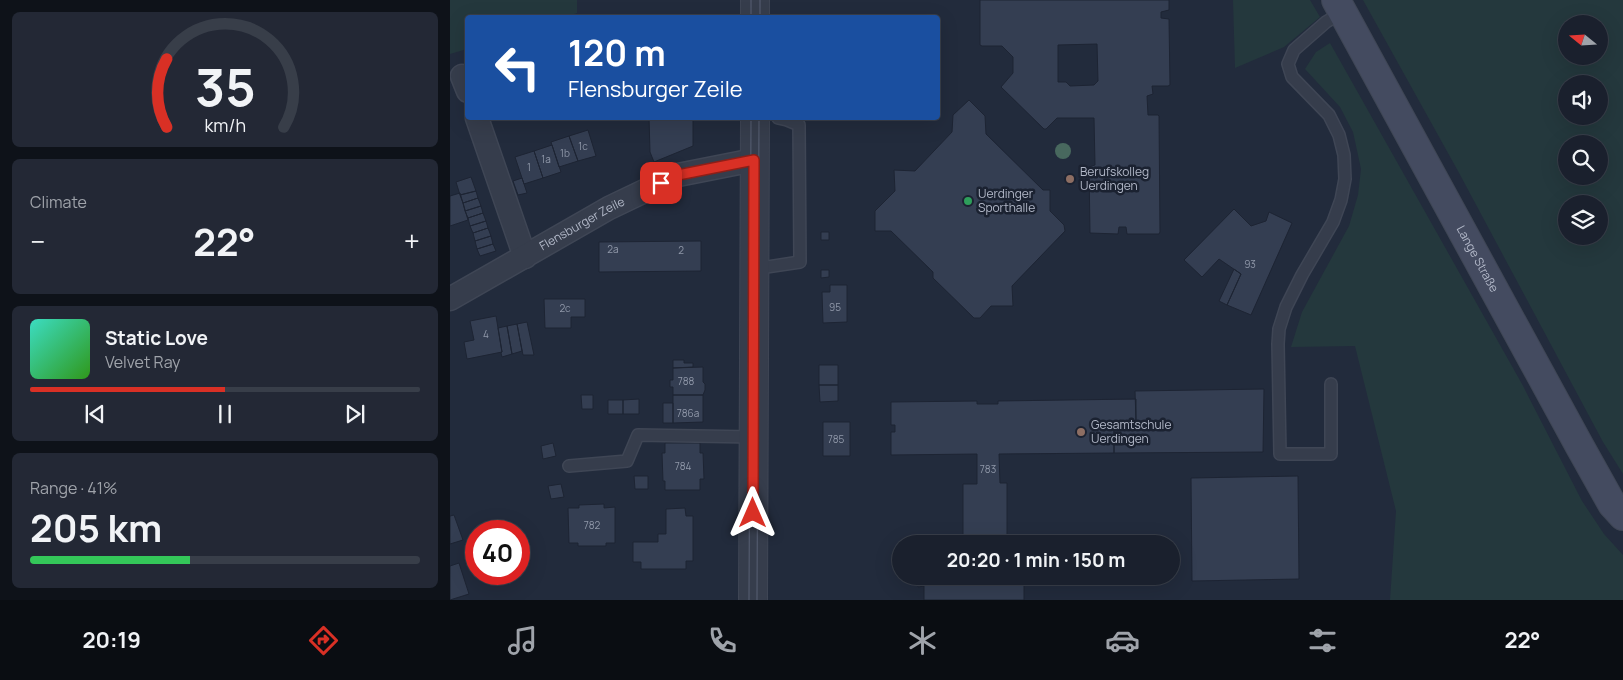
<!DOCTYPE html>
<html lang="en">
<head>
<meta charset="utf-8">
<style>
  body { margin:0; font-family:Manrope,sans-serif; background:#232835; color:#f1f3f6; height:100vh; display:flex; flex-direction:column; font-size:19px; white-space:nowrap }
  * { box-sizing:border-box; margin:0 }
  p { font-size:16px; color:#9fa3aa }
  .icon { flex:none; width:28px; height:28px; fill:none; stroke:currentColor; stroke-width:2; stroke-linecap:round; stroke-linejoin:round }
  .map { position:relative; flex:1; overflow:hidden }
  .panel { display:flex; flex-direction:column; gap:12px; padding:12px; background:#0e1219; width:450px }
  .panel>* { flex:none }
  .top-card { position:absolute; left:15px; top:15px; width:475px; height:105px; border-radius:5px; box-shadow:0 5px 20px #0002,0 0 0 1px #383e49; background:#1a4fa0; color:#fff; overflow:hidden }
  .needle { width:32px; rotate:288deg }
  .fabs { position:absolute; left:1108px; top:15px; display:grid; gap:10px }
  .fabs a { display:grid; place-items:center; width:50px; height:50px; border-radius:50%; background:#1a202d; box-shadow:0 5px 20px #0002,0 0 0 1px #383e49; font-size:25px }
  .speed { position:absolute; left:15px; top:520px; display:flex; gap:10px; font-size:25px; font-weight:700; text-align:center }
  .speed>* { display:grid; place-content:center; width:65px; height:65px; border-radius:50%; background:#1a202d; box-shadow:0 5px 20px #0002,0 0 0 1px #383e49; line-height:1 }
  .speed .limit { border:8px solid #d22; background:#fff; color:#111 }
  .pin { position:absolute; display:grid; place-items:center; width:42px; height:42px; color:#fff; margin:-21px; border-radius:10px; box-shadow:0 2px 8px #0006 }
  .me { position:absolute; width:55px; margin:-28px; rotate:0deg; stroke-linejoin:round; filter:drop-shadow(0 0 4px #0008) }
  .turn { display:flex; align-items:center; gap:18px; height:105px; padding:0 20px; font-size:22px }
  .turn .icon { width:65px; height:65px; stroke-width:2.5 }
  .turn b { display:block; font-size:35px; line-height:42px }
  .big { font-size:38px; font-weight:700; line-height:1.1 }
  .panel .card { flex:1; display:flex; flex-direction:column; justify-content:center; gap:8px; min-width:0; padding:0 18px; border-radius:8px; background:#232835 }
  .panel .dial { align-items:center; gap:0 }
  .dial svg { height:130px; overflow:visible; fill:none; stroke:#383e49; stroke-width:7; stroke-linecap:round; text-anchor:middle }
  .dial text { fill:#f1f3f6; stroke:none }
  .song { display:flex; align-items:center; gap:15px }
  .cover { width:60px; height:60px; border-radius:8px; background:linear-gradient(135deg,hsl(170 70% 55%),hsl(110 70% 35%)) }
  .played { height:5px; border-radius:2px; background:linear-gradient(90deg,#d93025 50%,#383e49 50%) }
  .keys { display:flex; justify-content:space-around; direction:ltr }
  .heat { display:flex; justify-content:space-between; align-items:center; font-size:28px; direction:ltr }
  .charge { height:8px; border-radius:4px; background:linear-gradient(90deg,#34c759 41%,#383e49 0) }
  .trip { position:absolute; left:442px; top:535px; width:288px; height:50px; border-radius:25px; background:#1a202d; box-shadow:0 5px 20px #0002,0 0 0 1px #383e49; font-weight:700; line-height:50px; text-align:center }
  .menu { display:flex; height:80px; justify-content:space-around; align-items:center; background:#0a0d12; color:#9fa3aa }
  .menu .icon { width:35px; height:35px }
  .menu .selected { color:#d93025 }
  .menu b { font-size:22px; color:#f1f3f6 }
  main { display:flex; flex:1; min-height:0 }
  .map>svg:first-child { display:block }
  .green { fill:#24383d; fill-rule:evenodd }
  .building { fill:#343e52; stroke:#1d2433; fill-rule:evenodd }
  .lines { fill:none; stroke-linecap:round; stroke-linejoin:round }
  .service-casing { stroke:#3f4655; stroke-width:14 }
  .minor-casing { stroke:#3f4655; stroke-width:25 }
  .tertiary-casing { stroke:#3f4655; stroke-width:30 }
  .secondary-casing { stroke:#3f4655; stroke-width:30 }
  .service { stroke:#363d4c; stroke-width:11 }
  .minor { stroke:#363d4c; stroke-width:22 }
  .tertiary { stroke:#363d4c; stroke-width:28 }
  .secondary { stroke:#444b60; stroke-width:28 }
  .tram { stroke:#586074; stroke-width:1 }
  .tree { fill:#48685e }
  .route-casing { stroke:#8d1f18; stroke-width:12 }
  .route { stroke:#d93025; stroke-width:9 }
  .education-dot { fill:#8d6e63; stroke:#1b2231; stroke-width:2 }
  .leisure-dot { fill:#2e9e5b; stroke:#1b2231; stroke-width:2 }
  .labels { text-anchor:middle; stroke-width:5; stroke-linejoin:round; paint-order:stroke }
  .number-label { font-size:10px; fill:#9098a9 }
  .poi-label { font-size:12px; fill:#b2b8c8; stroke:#1b2231; text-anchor:start }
  .street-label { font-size:12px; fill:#b2b8c8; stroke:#1b2231 }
</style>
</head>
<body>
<main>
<section class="panel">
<div class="card dial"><svg viewBox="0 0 100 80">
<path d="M14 69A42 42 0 1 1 86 69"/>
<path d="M14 69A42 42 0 0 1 14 27" stroke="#d93025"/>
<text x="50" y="56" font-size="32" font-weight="700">35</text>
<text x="50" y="72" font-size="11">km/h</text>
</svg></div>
<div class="card"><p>Climate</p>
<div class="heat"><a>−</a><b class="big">22°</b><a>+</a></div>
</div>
<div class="card">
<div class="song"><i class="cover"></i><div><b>Static Love</b><p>Velvet Ray</p></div></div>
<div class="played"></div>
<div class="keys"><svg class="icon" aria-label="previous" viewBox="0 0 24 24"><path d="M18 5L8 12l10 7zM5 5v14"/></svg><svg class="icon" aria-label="pause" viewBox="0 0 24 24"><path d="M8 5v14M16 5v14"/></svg><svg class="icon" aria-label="next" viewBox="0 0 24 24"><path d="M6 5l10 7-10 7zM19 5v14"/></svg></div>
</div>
<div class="card"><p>Range · 41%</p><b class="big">205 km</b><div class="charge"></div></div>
</section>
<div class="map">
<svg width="1173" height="600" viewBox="0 0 1173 600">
  <rect width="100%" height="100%" fill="#222b3c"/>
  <path class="green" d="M 0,0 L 127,0 L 127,13 L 112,18 L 18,18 L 17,49 L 0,54 Z
    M 783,0 L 860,0 L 870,17 L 834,47 L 785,68 Z
    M 913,0 L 1173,0 L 1173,474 L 1153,442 L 1008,171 ZM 1116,24 L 1149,24 L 1149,56 L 1116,56 ZM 1116,84 L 1149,84 L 1149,116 L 1116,116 ZM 1116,144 L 1149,144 L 1149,176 L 1116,176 ZM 1116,204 L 1149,204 L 1149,236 L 1116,236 Z
    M 880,43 L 1072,384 L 1132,501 L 1154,534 L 1173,555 L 1173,600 L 940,600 L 946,511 L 905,346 L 841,347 L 852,312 L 899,226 L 908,195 L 911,169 L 903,132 L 890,107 L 855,69 L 866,52 Z"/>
  <path class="building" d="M 530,0 L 719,0 L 719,10 L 711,12 L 711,18 L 719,19 L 720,85 L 718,86 L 702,86 L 703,94 L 697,96 L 698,115 L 708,115 L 709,116 L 710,232 L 709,234 L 677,234 L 676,227 L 669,227 L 668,234 L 640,233 L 639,167 L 645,165 L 644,118 L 607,118 L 596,129 L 594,129 L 551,87 L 563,73 L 563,57 L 552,46 L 532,46 L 530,45 ZM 647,44 L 648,81 L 644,85 L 620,86 L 616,82 L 608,82 L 608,45 Z
    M 519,100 L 535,116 L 536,134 L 593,190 L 600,190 L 600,211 L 614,225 L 615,231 L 562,286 L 563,306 L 541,306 L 530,318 L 524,318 L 483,278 L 483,272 L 441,231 L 425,231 L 425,211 L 445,191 L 444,170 L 465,171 L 502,132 L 503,115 Z
    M 199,118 L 243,118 L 243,146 L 204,162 L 200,152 Z
    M 138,130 L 146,156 L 128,161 L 119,136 Z
    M 119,136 L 128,161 L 109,167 L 101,142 Z
    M 102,145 L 111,172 L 93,178 L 84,151 Z
    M 84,151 L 93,178 L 74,184 L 65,157 Z
    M 21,177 L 26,191 L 10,195 L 6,182 Z
    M 72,178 L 77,193 L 68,195 L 63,181 Z
    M 26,191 L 28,198 L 13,203 L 10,195 Z
    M 10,193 L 18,220 L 0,226 L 0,196 Z
    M 28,198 L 31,206 L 15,211 L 13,203 Z
    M 31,206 L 33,213 L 18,218 L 15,211 Z
    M 784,209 L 801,226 L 816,221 L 819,212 L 842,223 L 801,315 L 777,305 L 791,274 L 769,259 L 752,277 L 734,260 Z
    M 33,213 L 36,221 L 20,226 L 18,218 Z
    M 36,221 L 38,228 L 23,233 L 20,226 Z
    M 38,228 L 41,236 L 25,241 L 23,233 Z
    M 371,232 L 379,232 L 379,240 L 371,240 Z
    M 41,236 L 43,244 L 27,249 L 25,241 Z
    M 251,241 L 251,271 L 149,272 L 149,242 Z
    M 43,244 L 46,251 L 30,256 L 27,249 Z
    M 784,269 L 791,274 L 777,305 L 769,301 Z
    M 371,270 L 379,270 L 379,277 L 371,278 Z
    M 380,285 L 397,285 L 397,322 L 373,323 L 372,292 L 380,292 Z
    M 94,299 L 135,299 L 135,317 L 121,317 L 121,328 L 95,328 Z
    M 46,316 L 52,352 L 17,359 L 14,342 L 24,340 L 20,321 Z
    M 77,322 L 84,355 L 73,355 L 67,324 Z
    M 67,324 L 72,351 L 62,354 L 57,326 Z
    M 57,326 L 62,354 L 52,357 L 51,353 L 52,352 L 48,328 Z
    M 223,360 L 234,360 L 234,363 L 243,363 L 243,367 L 223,368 Z
    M 369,365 L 388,365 L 388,385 L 369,385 Z
    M 253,367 L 253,382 L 255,384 L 255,390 L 253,395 L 223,395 L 223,387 L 220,387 L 220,380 L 223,380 L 223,368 Z
    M 369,385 L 388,385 L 388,401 L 370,402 Z
    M 814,389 L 813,452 L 664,453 L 664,423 L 686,422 L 685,391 Z
    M 131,395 L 143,395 L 143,409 L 132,409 Z
    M 223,395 L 253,395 L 253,422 L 223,423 Z
    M 189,399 L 189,414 L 173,414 L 173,400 Z
    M 686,399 L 686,422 L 664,423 L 664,453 L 549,454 L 550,483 L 557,483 L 557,544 L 513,544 L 513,484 L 527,484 L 527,454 L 441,455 L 441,432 L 445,432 L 445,425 L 441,425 L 441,402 L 527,401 L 527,404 L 548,404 L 548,401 Z
    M 158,400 L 173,400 L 173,414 L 158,414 Z
    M 213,403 L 223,403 L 223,423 L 213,423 Z
    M 373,422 L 400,422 L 400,456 L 373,456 Z
    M 103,443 L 106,456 L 93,459 L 91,446 Z
    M 215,443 L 250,443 L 250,453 L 253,453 L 254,479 L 250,479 L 250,490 L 215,490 L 215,481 L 213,481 L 212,453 L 215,453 Z
    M 184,476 L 198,476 L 198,489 L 185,489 Z
    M 848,476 L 849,579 L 742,581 L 741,478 Z
    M 111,484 L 114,497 L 101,499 L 98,486 Z
    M 154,504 L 154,508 L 165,507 L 165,543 L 156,543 L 156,546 L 128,546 L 128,543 L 119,543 L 118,508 L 129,508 L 129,505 Z
    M 235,508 L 236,516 L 243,516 L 243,561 L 236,561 L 236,569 L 191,569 L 191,562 L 183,562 L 183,542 L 208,542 L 208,534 L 216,534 L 216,509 Z
    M 4,515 L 13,540 L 0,544 L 0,516 Z
    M 9,563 L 19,594 L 0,600 L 0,566 Z
    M 474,576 L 574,576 L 574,600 L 474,600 L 474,586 L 468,587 L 468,579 L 474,579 Z"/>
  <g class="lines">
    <g class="service-casing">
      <path id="service" d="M 304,269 L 350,262 L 349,125 L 337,120 L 328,118
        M 881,384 L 881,454 L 830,454 L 828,344 L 829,329 L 836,307 L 852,275 L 883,222 L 891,200 L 895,179 L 894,155 L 889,135 L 879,115 L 842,77 L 838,64 L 844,50 L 876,22 L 893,12
        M 119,466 L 177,461 L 188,435 L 304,437"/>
    </g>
    <g class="minor-casing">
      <g id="minor">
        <path d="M 12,76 L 18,91"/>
        <path d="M 27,118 L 75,257"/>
        <path id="s1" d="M 0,299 L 159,208 L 228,175 L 304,160"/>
      </g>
    </g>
    <g class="tertiary-casing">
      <path id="tertiary" d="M 305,18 L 305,0
        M 303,600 L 305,118"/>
    </g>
    <g class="secondary-casing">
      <g id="secondary">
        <path id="s2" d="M 886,0 L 1129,445 L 1162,504 L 1173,516"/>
      </g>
    </g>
    <use href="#service" class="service"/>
    <use href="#minor" class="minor"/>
    <use href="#tertiary" class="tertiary"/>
    <use href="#secondary" class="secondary"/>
    <path class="tram" d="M 301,18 L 301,0
      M 310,18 L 310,0
      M 299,600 L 301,118
      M 307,600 L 309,118"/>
  </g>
  <circle class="tree" cx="613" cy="151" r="8"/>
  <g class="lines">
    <g class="route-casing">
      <path id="route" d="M 211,183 L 228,175 L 304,160 L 303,513"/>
    </g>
    <use href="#route" class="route"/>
  </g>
  <g class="education-dot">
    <circle cx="620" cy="179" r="5"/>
    <circle cx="631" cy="432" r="5"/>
  </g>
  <circle class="leisure-dot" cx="518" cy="201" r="5"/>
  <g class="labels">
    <g class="number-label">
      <text x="133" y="150">1c</text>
      <text x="115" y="157">1b</text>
      <text x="96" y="163">1a</text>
      <text x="79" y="171">1</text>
      <text x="163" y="253">2a</text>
      <text x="231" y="254">2</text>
      <text x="800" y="268">93</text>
      <text x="385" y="311">95</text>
      <text x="115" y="312">2c</text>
      <text x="36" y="338">4</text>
      <text x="236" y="385">788</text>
      <text x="238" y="417">786a</text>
      <text x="386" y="443">785</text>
      <text x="233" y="470">784</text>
      <text x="538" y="473">783</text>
      <text x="142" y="529">782</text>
    </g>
    <g class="poi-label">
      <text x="630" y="176">Berufskolleg<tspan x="630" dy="14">Uerdingen</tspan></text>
      <text x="528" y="198">Uerdinger<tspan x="528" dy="14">Sporthalle</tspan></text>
      <text x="641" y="429">Gesamtschule<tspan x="641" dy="14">Uerdingen</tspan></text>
    </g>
    <g class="street-label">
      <text dy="4" stroke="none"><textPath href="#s1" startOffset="152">Flensburger Zeile</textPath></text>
      <text dy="4" stroke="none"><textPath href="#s2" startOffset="295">Lange Straße</textPath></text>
    </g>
  </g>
</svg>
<div class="fabs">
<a><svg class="needle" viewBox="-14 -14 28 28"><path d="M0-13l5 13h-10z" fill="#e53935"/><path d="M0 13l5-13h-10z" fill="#9fa3aa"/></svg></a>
<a><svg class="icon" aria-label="sound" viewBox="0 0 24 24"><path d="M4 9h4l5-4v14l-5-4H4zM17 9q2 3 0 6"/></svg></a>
<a><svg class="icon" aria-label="search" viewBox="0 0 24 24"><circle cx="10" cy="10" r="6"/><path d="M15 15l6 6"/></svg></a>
<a><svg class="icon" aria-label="layers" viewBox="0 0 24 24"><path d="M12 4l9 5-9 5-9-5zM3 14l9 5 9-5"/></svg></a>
</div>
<div class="speed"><div class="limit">40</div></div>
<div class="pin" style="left:211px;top:183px;background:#d93025"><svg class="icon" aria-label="arrive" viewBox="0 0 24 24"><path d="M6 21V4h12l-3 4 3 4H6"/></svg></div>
<svg class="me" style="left:303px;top:513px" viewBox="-20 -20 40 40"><path d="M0-17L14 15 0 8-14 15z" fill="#d93025" stroke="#fff" stroke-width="4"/></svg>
<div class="trip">20:20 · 1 min · 150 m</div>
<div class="top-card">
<div class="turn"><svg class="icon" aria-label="left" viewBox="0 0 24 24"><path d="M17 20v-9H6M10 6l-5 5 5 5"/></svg><div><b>120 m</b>Flensburger Zeile</div></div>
</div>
</div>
</main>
<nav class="menu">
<b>20:19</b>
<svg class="icon selected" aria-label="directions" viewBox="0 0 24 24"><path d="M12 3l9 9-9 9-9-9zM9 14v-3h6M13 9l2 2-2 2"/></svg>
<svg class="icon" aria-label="music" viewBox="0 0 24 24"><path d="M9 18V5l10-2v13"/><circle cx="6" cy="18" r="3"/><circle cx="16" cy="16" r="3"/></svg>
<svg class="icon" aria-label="phone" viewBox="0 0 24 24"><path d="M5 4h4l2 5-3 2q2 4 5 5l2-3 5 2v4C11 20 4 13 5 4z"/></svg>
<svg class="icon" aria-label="climate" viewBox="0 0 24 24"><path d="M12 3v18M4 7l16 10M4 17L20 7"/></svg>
<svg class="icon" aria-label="car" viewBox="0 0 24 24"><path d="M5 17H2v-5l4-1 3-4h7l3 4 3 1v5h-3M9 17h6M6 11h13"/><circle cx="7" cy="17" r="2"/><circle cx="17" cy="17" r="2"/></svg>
<svg class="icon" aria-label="filters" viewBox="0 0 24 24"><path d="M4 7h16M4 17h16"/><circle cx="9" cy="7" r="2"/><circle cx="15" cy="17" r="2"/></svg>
<b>22°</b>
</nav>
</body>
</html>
